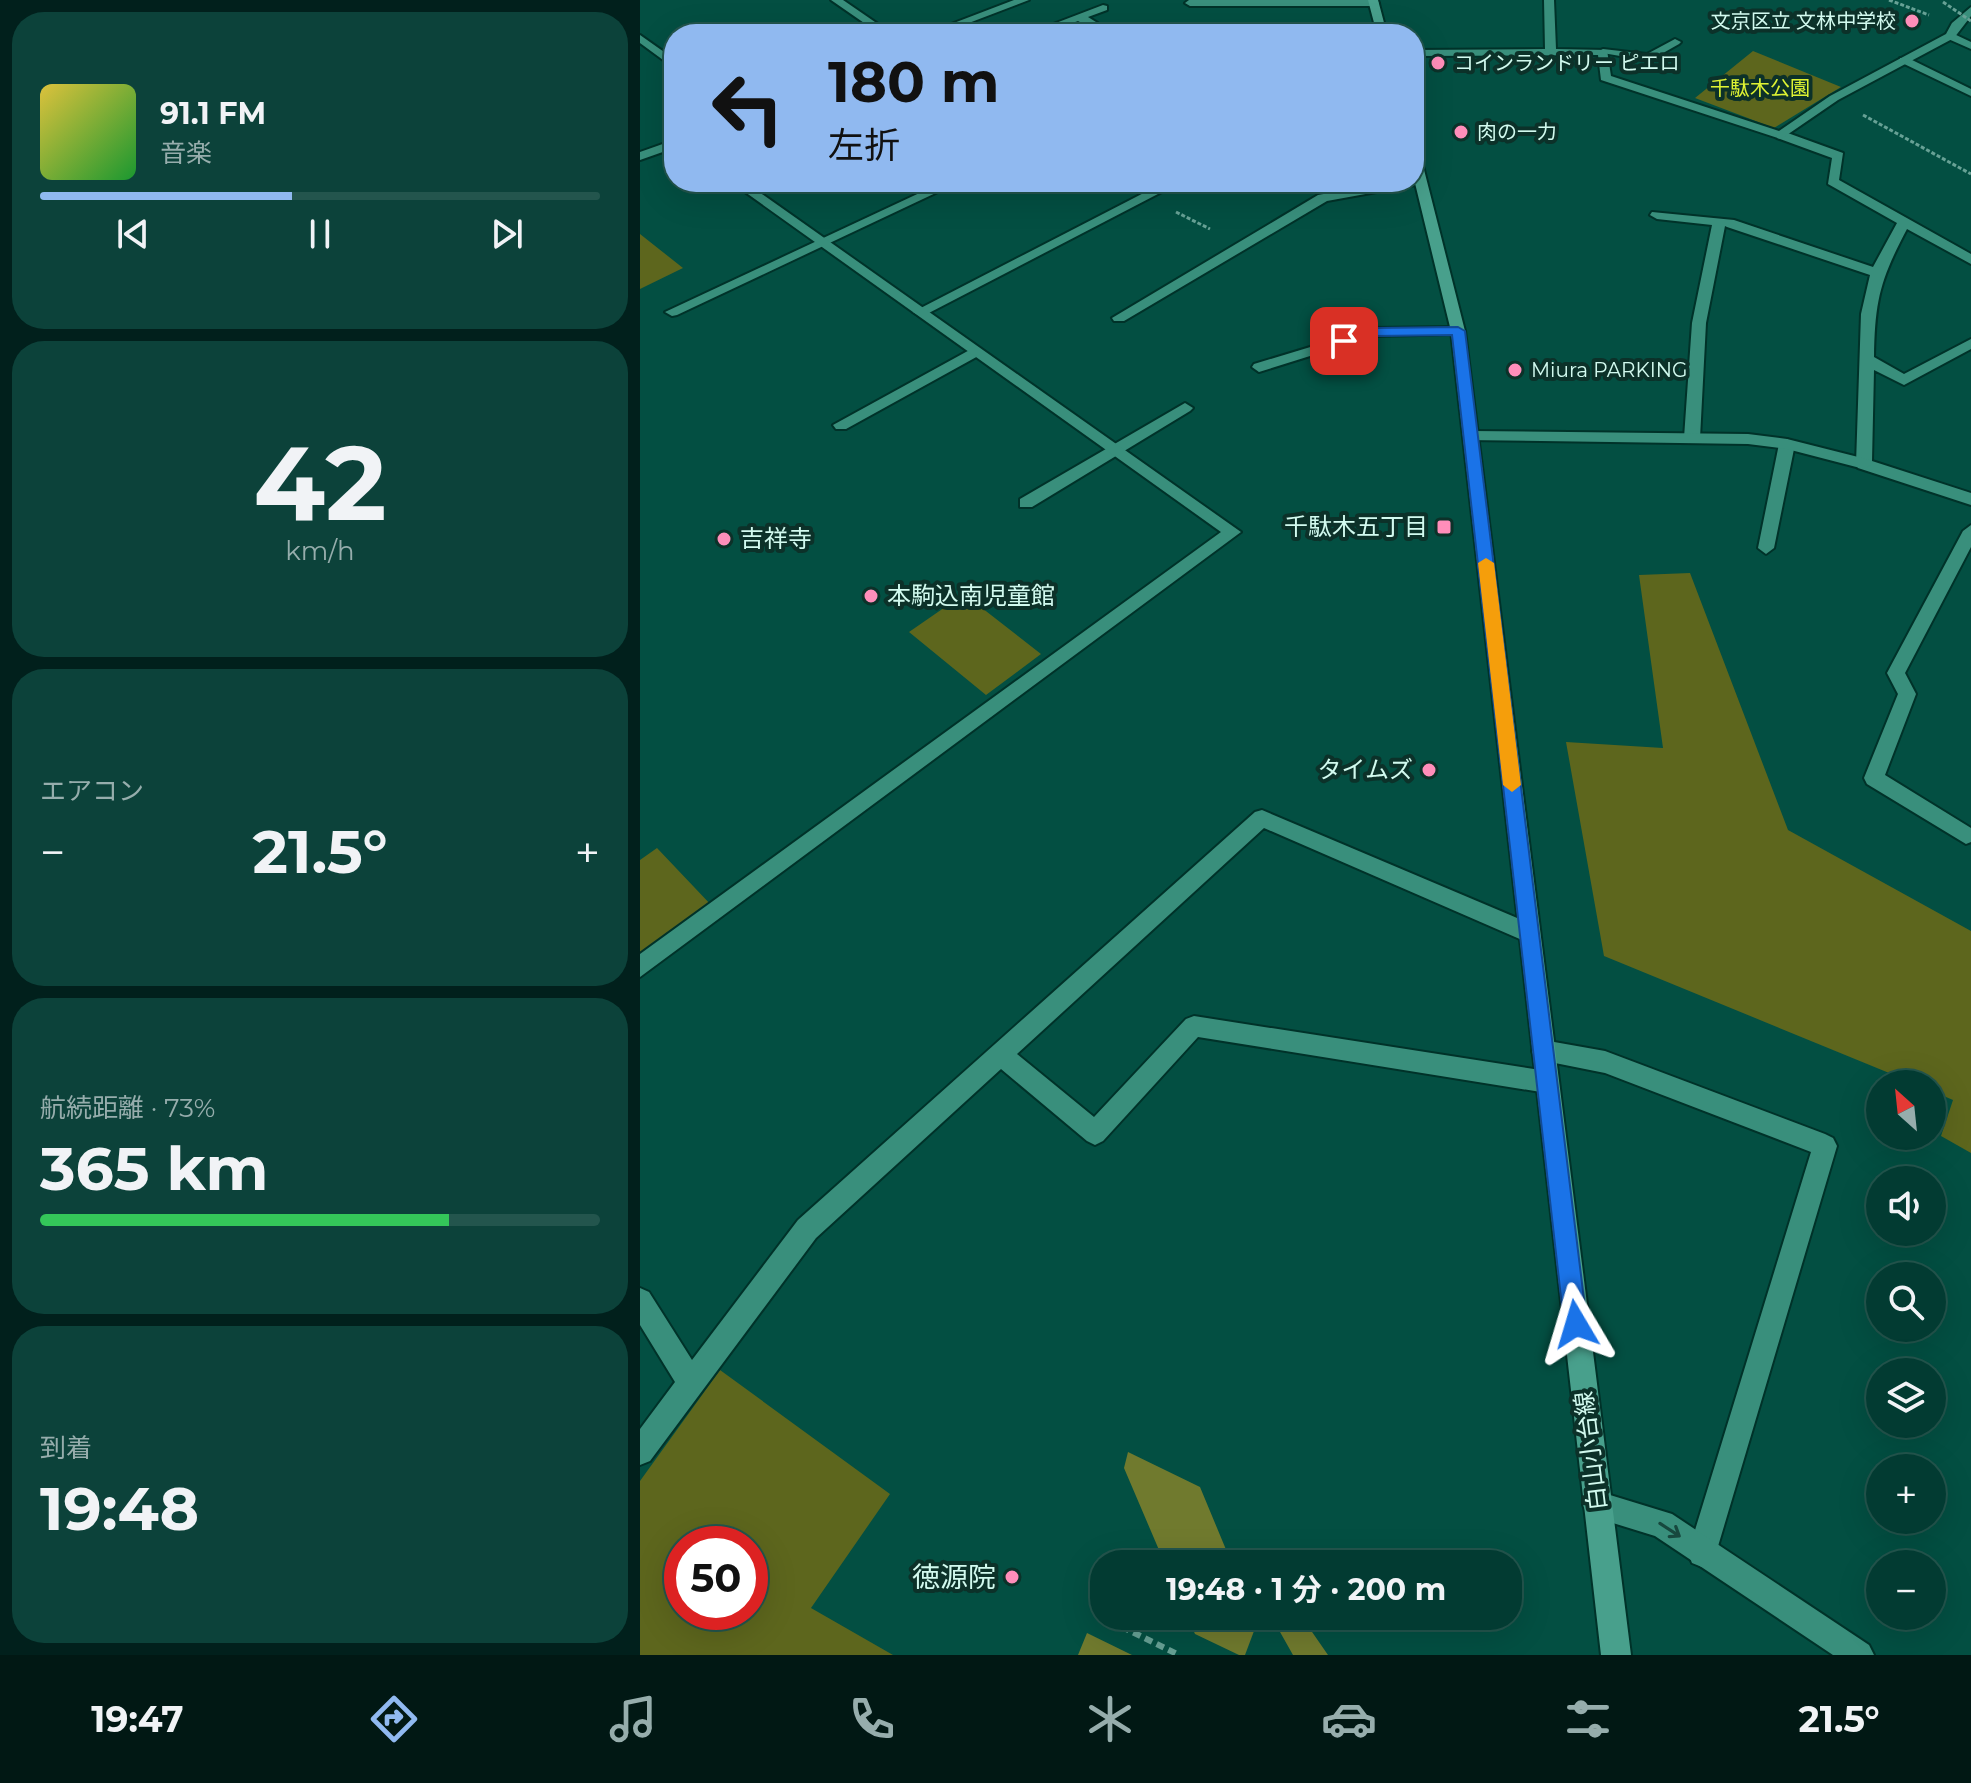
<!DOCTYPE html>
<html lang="ja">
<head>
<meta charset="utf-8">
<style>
  body { margin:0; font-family:Montserrat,"Noto Sans JP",sans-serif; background:#0c423a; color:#f1f3f6; height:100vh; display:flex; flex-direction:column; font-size:30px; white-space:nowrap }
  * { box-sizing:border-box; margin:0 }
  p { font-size:26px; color:#96adac }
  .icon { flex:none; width:44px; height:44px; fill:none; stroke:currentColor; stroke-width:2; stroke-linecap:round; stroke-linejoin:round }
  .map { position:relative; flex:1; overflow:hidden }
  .sheet { display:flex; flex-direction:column; gap:12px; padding:12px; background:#01201c; width:640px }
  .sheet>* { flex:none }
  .top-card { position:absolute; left:24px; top:24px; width:760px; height:168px; border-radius:32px; box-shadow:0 8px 32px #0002,0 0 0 2px #23554d; background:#90b9f0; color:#111; overflow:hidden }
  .needle { width:52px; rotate:333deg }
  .tools { position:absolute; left:1226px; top:1070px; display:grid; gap:16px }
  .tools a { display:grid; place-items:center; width:80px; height:80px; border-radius:50%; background:#023b32; box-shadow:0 8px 32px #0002,0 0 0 2px #23554d; font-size:40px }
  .speed { position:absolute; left:24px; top:1526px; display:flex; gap:16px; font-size:40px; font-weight:700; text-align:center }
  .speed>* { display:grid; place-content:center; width:104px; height:104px; border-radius:50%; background:#023b32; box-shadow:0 8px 32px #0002,0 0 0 2px #23554d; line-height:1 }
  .speed .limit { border:12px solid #d22; background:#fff; color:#111 }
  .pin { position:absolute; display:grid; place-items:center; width:68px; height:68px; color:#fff; margin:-34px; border-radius:16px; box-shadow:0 4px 12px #0006 }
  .me { position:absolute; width:88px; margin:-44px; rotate:353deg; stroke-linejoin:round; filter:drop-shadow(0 0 6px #0008) }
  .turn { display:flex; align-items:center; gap:28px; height:168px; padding:0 32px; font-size:36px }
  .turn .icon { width:104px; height:104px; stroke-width:2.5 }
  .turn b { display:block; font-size:56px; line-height:68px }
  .big { font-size:60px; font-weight:700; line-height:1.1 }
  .sheet .card { flex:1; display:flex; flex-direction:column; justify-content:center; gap:12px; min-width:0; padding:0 28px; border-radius:32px; background:#0c423a }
  .sheet .dial { align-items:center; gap:0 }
  .dial b { font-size:104px; line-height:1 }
  .song { display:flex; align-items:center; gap:24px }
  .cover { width:96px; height:96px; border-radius:12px; background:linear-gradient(135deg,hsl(50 70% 55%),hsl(130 70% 35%)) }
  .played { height:8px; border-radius:4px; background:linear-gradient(90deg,#90b9f0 45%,#23554d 45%) }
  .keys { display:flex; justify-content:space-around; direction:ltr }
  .heat { display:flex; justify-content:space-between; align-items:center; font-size:44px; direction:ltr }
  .charge { height:12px; border-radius:6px; background:linear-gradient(90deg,#34c759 73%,#23554d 0) }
  .trip { position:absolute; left:450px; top:1550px; width:432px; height:80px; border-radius:32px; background:#023b32; box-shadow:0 8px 32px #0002,0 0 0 2px #23554d; font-weight:700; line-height:80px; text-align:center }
  .tab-bar { display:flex; height:128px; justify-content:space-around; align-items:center; background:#011814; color:#96adac }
  .tab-bar .icon { width:56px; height:56px }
  .tab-bar .selected { color:#90b9f0 }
  .tab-bar b { font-size:36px; color:#f1f3f6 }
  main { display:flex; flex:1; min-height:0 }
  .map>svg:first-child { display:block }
  .green { fill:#5d661d; fill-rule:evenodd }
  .forest { fill:#707a2e }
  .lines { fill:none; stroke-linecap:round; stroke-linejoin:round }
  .lane-casing { stroke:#003229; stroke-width:4 }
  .street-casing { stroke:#003229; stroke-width:4 }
  .secondary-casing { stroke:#003229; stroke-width:4 }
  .path-far1 { stroke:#67a195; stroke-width:3; stroke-dasharray:4 2; stroke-linecap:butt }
  .path { stroke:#67a195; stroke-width:6; stroke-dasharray:8 5; stroke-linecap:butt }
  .lane { fill:#398f7c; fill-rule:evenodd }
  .street { fill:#398f7c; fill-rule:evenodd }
  .secondary { fill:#48a08c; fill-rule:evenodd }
  .path-bridge { stroke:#67a195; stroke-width:3; stroke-dasharray:4 2; stroke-linecap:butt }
  .oneway { stroke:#17483e }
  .route { fill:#1a73e8; stroke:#114b97; stroke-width:2 }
  .slow { fill:#f59e0b }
  .poi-dot { fill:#ff8eba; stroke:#0c3129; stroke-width:3 }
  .labels { text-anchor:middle; stroke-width:8; stroke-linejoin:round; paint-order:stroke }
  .far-poi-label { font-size:20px; fill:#d2faef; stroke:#0c3129; text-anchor:start }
  .far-park-label { font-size:20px; fill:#def333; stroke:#0c3129 }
  .poi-label { font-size:24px; fill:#d2faef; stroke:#0c3129; text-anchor:end }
  .street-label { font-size:24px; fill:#d2faef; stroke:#0c3129 }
  .near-poi-label { font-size:28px; fill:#d2faef; stroke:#0c3129; text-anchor:end }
</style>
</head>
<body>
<main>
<section class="sheet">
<div class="card">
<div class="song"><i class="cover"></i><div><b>91.1 FM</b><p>音楽</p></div></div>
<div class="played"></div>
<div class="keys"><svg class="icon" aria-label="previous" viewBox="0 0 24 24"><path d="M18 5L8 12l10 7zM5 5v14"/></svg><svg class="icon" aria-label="pause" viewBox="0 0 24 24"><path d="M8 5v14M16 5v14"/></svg><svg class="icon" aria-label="next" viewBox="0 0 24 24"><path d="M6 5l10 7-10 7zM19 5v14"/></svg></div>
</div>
<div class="card dial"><b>42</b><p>km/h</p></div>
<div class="card"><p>エアコン</p>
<div class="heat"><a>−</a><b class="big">21.5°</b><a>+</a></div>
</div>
<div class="card"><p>航続距離 · 73%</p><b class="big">365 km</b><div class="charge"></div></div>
<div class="card"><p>到着</p><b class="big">19:48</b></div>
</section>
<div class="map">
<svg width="1331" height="1655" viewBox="0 0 1331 1655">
  <rect width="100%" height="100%" fill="#034f42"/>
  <path class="green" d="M 1113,51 L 1201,87 L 1134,128 L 1055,98 Z
    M 0,234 L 43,268 L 0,289 Z
    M 1050,573 L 1148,830 L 1331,931 L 1331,1153 L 1301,1136 L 1313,1100 L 1292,1091 L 1292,1084 L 1276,1084 L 964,956 L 926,742 L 1023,748 L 999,575 Z
    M 324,594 L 401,654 L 346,695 L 269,632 Z
    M 17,848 L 73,907 L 0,960 L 0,860 Z
    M 80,1370 L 250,1494 L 171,1608 L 253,1655 L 0,1655 L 0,1481 ZM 110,1544 L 110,1612 L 42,1612 L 42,1544 Z"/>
  <path class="forest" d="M 488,1452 L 560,1487 L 592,1564 L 525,1564 L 484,1468 Z
    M 547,1616 L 614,1616 L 617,1623 L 605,1655 L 599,1655 L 555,1634 Z
    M 631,1616 L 661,1616 L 688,1655 L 653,1655 Z
    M 447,1633 L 492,1655 L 438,1655 Z"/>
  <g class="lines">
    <g class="lane-casing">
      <path id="lane" d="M 191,0 L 203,0 L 251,33 L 240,34 Z
        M 374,0 L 389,0 L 300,34 L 285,34 Z
        M 549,0 L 735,0 L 739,3 L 734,6 L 550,6 L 545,3 Z
        M 463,5 L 467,6 L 467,10 L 448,17 L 475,34 L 462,34 L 438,21 L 402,34 L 387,34 Z
        M 1306,34 L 1314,34 L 1331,42 L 1331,49 L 1306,38 Z
        M 0,35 L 34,59 L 34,68 L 0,43 Z
        M 1035,39 L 1041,42 L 1039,44 L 1009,61 L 957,52 L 963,49 L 1007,54 Z
        M 1260,58 L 1268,58 L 1331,89 L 1331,96 L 1260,62 Z
        M 1137,132 L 1145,132 L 1203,153 L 1199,180 L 1331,254 L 1331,264 L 1267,229 C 1240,280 1235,300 1234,357 L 1264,374 L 1331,339 L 1331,349 L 1264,385 L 1234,370 L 1232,461 L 1331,493 L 1331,505 L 1218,468 L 1216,464 L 1221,314 L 1230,275 L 1087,227 L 1085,226 L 1066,323 L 1060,438 L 1052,443 L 1044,438 L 1052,323 L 1072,225 L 1017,219 L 1010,215 L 1012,212 L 1094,220 L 1233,267 L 1257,223 L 1188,184 L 1192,158 L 1137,138 Z
        M 34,140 L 34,148 L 0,160 L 0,152 Z
        M 774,179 L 777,182 L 775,185 L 687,201 L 484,321 L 474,321 L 472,318 L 678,195 L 750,182 L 774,182 Z
        M 303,182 L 319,182 L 37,315 L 32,316 L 25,312 Z
        M 525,182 L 541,182 L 285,315 L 280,316 L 273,312 Z
        M 818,327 L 823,328 L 823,334 L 734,336 L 619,372 L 612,367 L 614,364 L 733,328 Z
        M 335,347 L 342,352 L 340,355 L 206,429 L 196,429 L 193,425 Z
        M 545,403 L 553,408 L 550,411 L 392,507 L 380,507 L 380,499 Z
        M 1147,439 L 1155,444 L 1134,548 L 1126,554 L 1118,548 L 1139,444 Z
        M 1331,525 L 1331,547 L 1265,673 L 1276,694 L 1245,775 L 1331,828 L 1331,842 L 1326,844 L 1227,784 L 1224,778 L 1258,694 L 1247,673 L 1323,531 Z
        M 622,810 L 896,926 L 900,933 L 896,940 L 889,943 L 882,940 L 624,828 L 377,1054 L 454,1117 L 546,1019 L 554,1016 L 907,1071 L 915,1074 L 918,1082 L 915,1090 L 907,1093 L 558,1037 L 463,1141 L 455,1145 L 447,1141 L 361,1069 L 176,1238 L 10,1461 L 0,1465 L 0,1429 L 35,1382 L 0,1325 L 0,1288 L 9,1292 L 52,1360 L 158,1220 L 615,812 Z
        M 903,1040 L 965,1051 L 1185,1134 L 1193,1138 L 1197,1146 L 1076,1553 L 1072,1563 L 1062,1567 L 1052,1563 L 1048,1553 L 1171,1152 L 965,1073 L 895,1059 L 892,1051 L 895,1043 Z"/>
    </g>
    <g class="street-casing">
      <path id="street" d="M 904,0 L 914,0 L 916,49 L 967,50 L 971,76 L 1139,131 L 1190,96 L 1306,34 L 1312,23 L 1331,7 L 1331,16 L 1314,38 L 1198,100 L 1141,139 L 961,80 L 958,55 L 774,56 L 774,50 L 905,49 Z
        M 91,182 L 105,182 L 601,532 L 0,977 L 0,954 L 581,532 Z
        M 831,431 L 1108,434 L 1147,439 L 1230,460 L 1232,464 L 1224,469 L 1147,449 L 1108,444 L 825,440 L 825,432 Z
        M 957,1491 L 1032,1514 L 1229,1645 L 1234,1655 L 1193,1655 L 1015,1536 L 947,1515 L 943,1505 L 947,1495 Z"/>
    </g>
    <g class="secondary-casing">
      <path id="secondary" d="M 728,0 L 738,0 L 747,34 L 737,34 Z
        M 774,150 L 780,154 L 825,331 L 991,1655 L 961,1655 L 811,331 L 774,179 Z"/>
    </g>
    <path class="path-far1" d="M 1249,0 L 1289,15
      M 1223,115 L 1331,174
      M 536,212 L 570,229"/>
    <path class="path" d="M 470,1621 L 539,1655"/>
    <use href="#lane" class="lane"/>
    <use href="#street" class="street"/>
    <use href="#secondary" class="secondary"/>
    <path class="path-bridge" d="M 1303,2 L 1331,21"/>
  </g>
  <defs><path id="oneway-shaft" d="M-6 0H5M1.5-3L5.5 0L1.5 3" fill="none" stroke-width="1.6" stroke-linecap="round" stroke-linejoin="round" transform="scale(2)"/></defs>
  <use class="oneway" href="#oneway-shaft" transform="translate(1030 1530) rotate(33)"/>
  <path class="route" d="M 818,327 L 825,331 L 947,1324 L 944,1332 L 936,1335 L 927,1332 L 924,1324 L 812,335 L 734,336 L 704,345 L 698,341 L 733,328 Z"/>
  <path class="slow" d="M 846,558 L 854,563 L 881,785 L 872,792 L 863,785 L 838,563 Z"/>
  <g class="poi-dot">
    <circle cx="1272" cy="21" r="8"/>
    <circle cx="798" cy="63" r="8"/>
    <circle cx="821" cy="132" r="8"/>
    <circle cx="875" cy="370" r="8"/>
    <rect x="796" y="519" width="16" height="16" rx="4"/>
    <circle cx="84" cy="539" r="8"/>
    <circle cx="231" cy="596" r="8"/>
    <circle cx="789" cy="770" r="8"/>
    <circle cx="372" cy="1577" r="8"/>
  </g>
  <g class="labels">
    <g class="far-poi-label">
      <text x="1256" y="28" text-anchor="end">文京区立 文林中学校</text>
      <text x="814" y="70">コインランドリー ピエロ</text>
      <text x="837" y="139">肉の一力</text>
      <text x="891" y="377">Miura PARKING</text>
    </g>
    <g class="far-park-label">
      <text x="1120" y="95">千駄木公園</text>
    </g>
    <g class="poi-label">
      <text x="788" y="535">千駄木五丁目</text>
      <text x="100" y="547" text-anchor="start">吉祥寺</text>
      <text x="247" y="604" text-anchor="start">本駒込南児童館</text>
      <text x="773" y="778">タイムズ</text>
    </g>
    <g class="street-label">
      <text transform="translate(951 1451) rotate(-97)" y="8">白山小台線</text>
    </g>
    <g class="near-poi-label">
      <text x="356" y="1587">徳源院</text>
    </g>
  </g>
</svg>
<div class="tools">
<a><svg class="needle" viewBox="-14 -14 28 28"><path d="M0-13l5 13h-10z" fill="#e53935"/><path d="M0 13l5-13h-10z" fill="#96adac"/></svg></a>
<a><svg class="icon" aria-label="sound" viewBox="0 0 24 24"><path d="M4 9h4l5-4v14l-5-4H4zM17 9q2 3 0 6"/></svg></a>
<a><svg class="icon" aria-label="search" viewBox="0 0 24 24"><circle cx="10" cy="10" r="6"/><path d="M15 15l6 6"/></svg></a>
<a><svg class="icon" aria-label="layers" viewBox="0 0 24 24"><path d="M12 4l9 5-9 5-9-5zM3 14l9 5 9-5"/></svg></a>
<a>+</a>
<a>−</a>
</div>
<div class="speed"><div class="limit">50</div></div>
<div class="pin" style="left:704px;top:341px;background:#d93025"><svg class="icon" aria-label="arrive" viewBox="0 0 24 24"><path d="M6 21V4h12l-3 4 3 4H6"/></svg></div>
<svg class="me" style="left:936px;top:1324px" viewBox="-20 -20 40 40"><path d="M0-17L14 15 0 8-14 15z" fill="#1a73e8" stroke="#fff" stroke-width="4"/></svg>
<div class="trip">19:48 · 1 分 · 200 m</div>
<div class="top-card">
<div class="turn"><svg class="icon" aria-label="left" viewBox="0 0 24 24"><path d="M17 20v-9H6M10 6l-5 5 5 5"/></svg><div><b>180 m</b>左折</div></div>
</div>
</div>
</main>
<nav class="tab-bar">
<b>19:47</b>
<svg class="icon selected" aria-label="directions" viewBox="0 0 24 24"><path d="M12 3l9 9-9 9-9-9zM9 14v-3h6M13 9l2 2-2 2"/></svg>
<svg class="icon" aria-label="music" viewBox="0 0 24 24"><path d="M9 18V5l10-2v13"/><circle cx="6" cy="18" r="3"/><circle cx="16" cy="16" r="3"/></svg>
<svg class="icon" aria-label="phone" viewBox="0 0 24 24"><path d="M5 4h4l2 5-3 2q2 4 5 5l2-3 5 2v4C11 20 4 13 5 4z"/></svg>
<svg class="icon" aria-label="climate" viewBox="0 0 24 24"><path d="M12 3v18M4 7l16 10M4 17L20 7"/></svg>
<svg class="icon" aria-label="car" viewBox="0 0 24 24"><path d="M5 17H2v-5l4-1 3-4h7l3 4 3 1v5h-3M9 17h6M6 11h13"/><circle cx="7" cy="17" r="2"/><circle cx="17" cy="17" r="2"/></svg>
<svg class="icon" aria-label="filters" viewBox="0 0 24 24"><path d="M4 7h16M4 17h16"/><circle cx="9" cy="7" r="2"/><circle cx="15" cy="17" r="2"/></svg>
<b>21.5°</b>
</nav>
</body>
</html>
